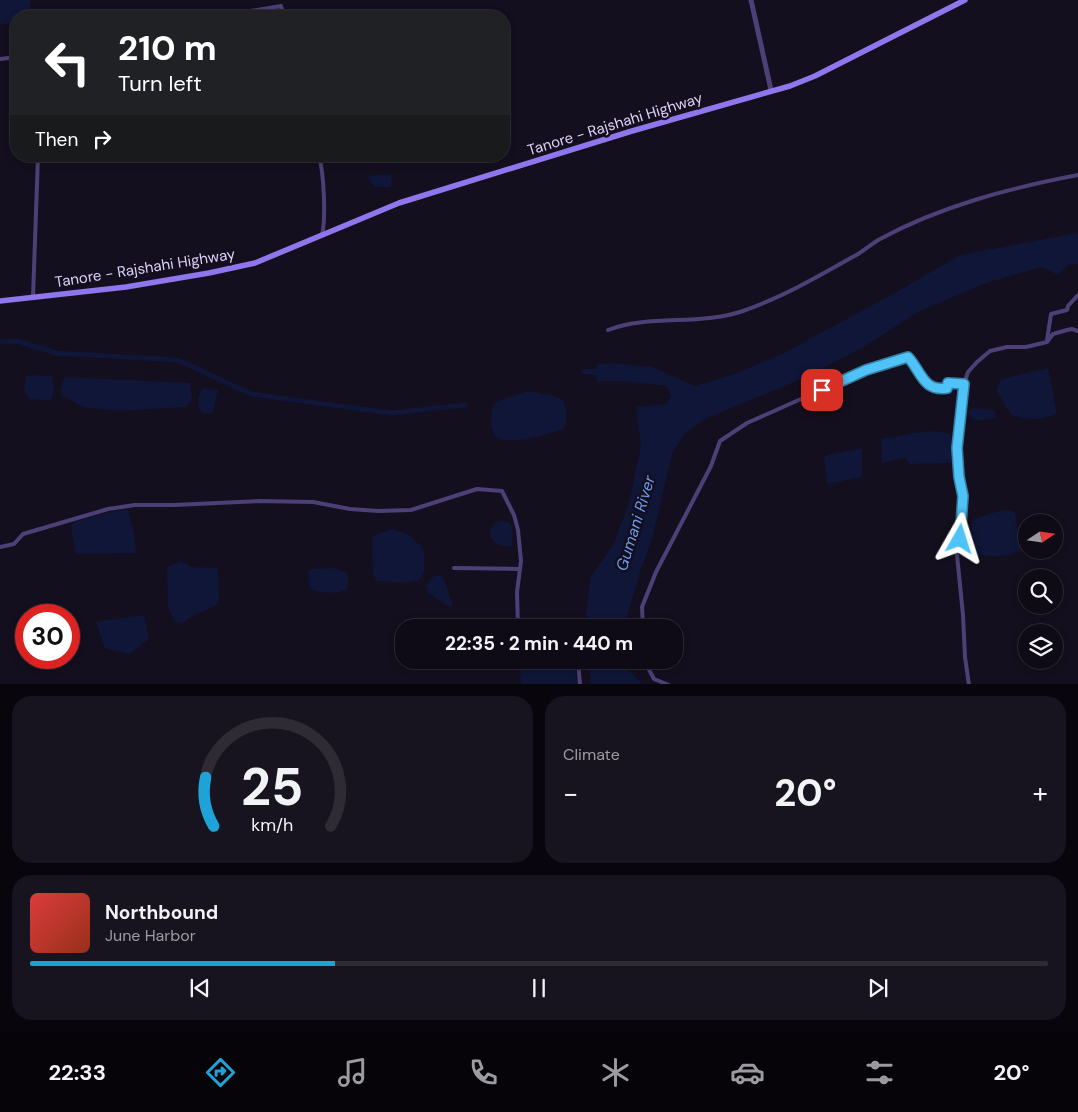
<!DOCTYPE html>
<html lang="en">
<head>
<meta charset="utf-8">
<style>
  body { margin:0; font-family:"DM Sans",sans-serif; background:#18141f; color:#f1f3f6; height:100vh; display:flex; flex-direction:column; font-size:19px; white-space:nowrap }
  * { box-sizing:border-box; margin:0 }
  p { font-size:16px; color:#9b9ba1 }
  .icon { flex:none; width:28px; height:28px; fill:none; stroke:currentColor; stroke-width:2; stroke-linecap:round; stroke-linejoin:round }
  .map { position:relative; height:684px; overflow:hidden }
  .side { display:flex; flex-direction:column; gap:12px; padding:12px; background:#08060c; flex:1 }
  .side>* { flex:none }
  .guide { position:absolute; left:10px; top:10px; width:500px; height:152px; border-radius:20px; box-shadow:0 2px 8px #0003,0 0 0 1px #2f2b35; background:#202124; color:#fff; overflow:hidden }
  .needle { width:32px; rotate:77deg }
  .controls { position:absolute; left:1018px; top:514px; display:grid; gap:10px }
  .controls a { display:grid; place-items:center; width:45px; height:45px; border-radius:50%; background:#0f0b16; box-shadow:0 2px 8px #0003,0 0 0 1px #2f2b35; font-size:25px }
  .speed { position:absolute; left:15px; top:604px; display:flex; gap:10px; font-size:25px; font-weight:700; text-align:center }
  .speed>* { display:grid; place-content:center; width:65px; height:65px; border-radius:50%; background:#0f0b16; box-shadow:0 2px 8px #0003,0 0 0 1px #2f2b35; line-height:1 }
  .speed .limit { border:8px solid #d22; background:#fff; color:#111 }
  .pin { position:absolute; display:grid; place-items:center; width:42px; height:42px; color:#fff; margin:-21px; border-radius:10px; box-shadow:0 2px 8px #0006 }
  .me { position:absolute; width:55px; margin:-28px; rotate:6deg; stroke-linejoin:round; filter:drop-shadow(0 0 4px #0008) }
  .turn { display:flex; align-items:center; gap:18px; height:105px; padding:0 25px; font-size:22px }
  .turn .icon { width:65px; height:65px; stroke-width:2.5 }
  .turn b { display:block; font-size:35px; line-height:42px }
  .then { display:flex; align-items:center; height:48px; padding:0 25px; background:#0003; gap:10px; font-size:19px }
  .big { font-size:38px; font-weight:700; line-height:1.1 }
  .side .card { flex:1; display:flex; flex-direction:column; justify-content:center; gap:8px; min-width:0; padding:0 18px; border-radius:20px; background:#18141f }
  .side .dial { align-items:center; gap:0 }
  .dial svg { height:130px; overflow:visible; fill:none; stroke:#2f2b35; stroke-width:7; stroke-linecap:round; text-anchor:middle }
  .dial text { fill:#f1f3f6; stroke:none }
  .song { display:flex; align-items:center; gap:15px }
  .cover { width:60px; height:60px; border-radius:8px; background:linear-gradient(135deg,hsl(0 70% 55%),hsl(10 70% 35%)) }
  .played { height:5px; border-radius:2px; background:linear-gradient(90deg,#1ea3d9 30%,#2f2b35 30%) }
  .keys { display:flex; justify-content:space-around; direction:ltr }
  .heat { display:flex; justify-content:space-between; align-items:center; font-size:28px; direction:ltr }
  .side .tiles { flex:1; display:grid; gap:12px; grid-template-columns:1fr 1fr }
  .card:last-child { grid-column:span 2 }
  .trip { position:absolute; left:395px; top:619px; width:288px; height:50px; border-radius:20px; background:#0f0b16; box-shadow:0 2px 8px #0003,0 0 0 1px #2f2b35; font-weight:700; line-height:50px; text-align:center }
  .tabs { display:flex; height:80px; justify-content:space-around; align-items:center; background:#060409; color:#9b9ba1 }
  .tabs .icon { width:35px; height:35px }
  .tabs .current { color:#1ea3d9 }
  .tabs b { font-size:22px; color:#f1f3f6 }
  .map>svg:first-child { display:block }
  .water { fill:#0f1637 }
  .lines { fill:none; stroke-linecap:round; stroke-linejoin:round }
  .canal { stroke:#0f1637; stroke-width:5 }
  .minor { stroke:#4d4077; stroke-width:4 }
  .tertiary { stroke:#4d4077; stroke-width:5 }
  .secondary { stroke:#8f76ec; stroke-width:5.5 }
  .route-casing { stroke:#337fa1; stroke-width:12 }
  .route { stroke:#4fc3f7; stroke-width:9 }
  .labels { text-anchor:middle; stroke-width:5; stroke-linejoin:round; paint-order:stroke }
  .street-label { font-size:15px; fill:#ded2f9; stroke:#140f1e }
  .water-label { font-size:16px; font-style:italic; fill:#6e99eb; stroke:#140f1e }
</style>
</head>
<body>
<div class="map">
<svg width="1078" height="685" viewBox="0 0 1078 685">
  <rect width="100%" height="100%" fill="#140f1e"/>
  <path class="water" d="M 0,0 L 30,0 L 30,16 L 16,16 L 16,23 L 0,24 Z
    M 390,174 L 392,178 L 391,187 L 375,187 L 368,178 L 369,176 Z
    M 1078,233 L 1078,264 L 1068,265 L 1058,275 L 1042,267 L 986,283 L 918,312 L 862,348 L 806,377 L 707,418 L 686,432 L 673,451 L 651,542 L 641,569 L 624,627 L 587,627 L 586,616 L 590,578 L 613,545 L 629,503 L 641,446 L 636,407 L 666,404 L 671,396 L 667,386 L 619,381 L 597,381 L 596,375 L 582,374 L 581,369 L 596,369 L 597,364 L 612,363 L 653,367 L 694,386 L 729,376 L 780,355 L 902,289 L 960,255 Z
    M 1048,368 L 1057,414 C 1038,421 1029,420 1011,415 L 996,390 L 1001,379 Z
    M 33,375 L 52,376 L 54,391 L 51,401 L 30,399 L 24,391 L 26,376 Z
    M 64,377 L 190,383 L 192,400 L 185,407 L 118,411 L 83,407 L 60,394 Z
    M 203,388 L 218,390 L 213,413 L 202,413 C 196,405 197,397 203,388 Z
    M 528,391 L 555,396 L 563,400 C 567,411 569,418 563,429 C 550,434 514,444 501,439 C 500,439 495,436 494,435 L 491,422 L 492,407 L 498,401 Z
    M 974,408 L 994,410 L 996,418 L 979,421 L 972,419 L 967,411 Z
    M 936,431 L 951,434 L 953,463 L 910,464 L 905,458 L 882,463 L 881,439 L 914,433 Z
    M 862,448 L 862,477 L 827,484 L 824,456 Z
    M 128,510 L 135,538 L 136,553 L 76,554 L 71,529 L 73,523 C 91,517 108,511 128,510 Z
    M 1006,510 L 1015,512 L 1018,532 L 1026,538 C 1026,562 988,555 972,555 L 968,533 L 972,520 L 992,513 Z
    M 500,521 L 509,522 L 513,528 L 512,546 C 493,549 480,530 500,521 Z
    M 393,529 L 409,535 L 423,548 C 424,556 426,570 422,576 C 417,587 387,581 376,581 L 373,573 L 372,538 L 377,534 Z
    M 181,561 L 192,567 L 218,568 L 219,603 C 206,612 194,612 183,623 L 174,621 L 168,606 L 167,567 Z
    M 333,568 L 346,572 L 349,576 L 347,589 C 336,595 321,593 310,589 L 308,576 L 309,570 L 312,569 Z
    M 435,575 L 441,576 L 445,582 L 453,606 L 448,606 L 428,593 L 426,585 Z
    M 144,615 L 149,639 L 129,654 L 105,648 L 96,622 Z
    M 519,660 L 574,660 L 577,684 L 521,684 Z
    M 589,660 L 625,660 L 628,669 L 642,684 L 591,684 Z"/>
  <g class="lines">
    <path class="canal" d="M 0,342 L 17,341 L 56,353 L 178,360 L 251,394 L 392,413 L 465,405"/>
    <path class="minor" d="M 220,16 L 281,6 L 284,16
      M 0,59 L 16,57
      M 319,156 C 324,174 326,218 322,235
      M 33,297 L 38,156
      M 608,330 C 651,314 699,326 743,311 C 783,297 821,275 858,254 C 866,249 873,243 880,239 C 941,206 1010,188 1078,175
      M 1047,340 L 1051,314 L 1067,310 L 1068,306 L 1078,295
      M 0,547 L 14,544 L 23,534 L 108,509 L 135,505 L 174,505 L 259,501 L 313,502 L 350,509 L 378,511 L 411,510 L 477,489 L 502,491 L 514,515 L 518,530 L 521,561 L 517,592 L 518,628
      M 454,568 L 519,569
      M 643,628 L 642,607 L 656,572 L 711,466 L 720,441 L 747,423 L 792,403 L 866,370 L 908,357 C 921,371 923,391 947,388 L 948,383 L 964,384
      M 578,660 L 580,685
      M 644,660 L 654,679 L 669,685
      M 969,685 L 965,657 L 963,615 L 957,555 L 963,495 L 959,477 L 957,448 L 964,384 L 968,372 L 977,362 L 990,351 L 1007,347 L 1026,347 L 1047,342 L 1053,334 L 1067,330 L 1072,329 L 1078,331"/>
    <path class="tertiary" d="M 751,0 L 771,90"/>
    <path class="secondary" d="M 0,301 L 126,287 L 209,273 L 255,263 L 399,203 L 632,131 L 790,86 L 815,76 L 965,0"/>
  </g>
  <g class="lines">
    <g class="route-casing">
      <path id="route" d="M 822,390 L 866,370 L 908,357 C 921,371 923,392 947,388 L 948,383 L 964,384 L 957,448 L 959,477 L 963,496 L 960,539"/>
    </g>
    <use href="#route" class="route"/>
  </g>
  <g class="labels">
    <g class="street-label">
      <text transform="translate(615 124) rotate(-17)" y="5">Tanore - Rajshahi Highway</text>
      <text transform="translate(145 268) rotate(-9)" y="5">Tanore - Rajshahi Highway</text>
    </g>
    <g class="water-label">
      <text transform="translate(635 523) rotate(-73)" y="6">Gumani River</text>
    </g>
  </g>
</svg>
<div class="controls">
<a><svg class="needle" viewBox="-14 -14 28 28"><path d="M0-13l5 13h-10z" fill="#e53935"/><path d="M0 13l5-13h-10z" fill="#9b9ba1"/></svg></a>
<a><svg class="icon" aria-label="search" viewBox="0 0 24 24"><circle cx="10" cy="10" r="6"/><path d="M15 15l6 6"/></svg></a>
<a><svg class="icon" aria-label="layers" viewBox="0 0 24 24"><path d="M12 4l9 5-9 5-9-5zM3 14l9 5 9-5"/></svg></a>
</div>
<div class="speed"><div class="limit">30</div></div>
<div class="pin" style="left:822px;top:390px;background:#d93025"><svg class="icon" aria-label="arrive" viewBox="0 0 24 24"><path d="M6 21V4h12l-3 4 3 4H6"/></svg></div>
<svg class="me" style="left:960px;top:539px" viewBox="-20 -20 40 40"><path d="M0-17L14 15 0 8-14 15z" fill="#4fc3f7" stroke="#fff" stroke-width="4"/></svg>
<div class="trip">22:35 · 2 min · 440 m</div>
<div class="guide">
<div class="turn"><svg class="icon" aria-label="left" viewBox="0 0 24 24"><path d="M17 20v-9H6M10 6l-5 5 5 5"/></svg><div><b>210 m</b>Turn left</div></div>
<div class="then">Then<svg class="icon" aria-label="right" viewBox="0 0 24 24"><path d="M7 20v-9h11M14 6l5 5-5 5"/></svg></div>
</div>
</div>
<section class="side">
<div class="tiles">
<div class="card dial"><svg viewBox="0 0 100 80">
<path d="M14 69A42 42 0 1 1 86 69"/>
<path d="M14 69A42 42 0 0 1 9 39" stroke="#1ea3d9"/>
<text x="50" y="56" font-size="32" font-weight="700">25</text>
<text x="50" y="72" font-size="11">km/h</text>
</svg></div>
<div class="card"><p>Climate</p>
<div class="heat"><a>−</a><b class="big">20°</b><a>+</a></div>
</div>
<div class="card">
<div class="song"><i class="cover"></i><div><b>Northbound</b><p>June Harbor</p></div></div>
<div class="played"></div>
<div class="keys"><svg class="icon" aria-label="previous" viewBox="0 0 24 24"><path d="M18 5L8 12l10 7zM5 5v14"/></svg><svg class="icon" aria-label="pause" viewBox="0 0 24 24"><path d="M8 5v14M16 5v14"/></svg><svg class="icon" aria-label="next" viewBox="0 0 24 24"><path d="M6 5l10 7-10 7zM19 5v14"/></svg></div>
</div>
</div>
</section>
<nav class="tabs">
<b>22:33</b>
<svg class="icon current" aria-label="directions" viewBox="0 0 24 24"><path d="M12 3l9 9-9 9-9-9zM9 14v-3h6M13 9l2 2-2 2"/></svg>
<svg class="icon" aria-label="music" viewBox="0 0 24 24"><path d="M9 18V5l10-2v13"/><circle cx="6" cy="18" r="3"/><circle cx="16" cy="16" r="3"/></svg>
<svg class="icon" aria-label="phone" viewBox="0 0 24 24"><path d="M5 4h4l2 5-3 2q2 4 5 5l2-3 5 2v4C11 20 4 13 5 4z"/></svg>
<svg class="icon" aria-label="climate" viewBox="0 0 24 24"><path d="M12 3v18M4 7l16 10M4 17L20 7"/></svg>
<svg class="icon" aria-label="car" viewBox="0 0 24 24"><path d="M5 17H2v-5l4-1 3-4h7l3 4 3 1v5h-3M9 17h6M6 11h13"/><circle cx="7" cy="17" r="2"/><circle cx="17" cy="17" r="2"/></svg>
<svg class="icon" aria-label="filters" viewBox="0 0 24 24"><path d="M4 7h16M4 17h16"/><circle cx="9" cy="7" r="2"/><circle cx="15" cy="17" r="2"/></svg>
<b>20°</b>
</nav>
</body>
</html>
